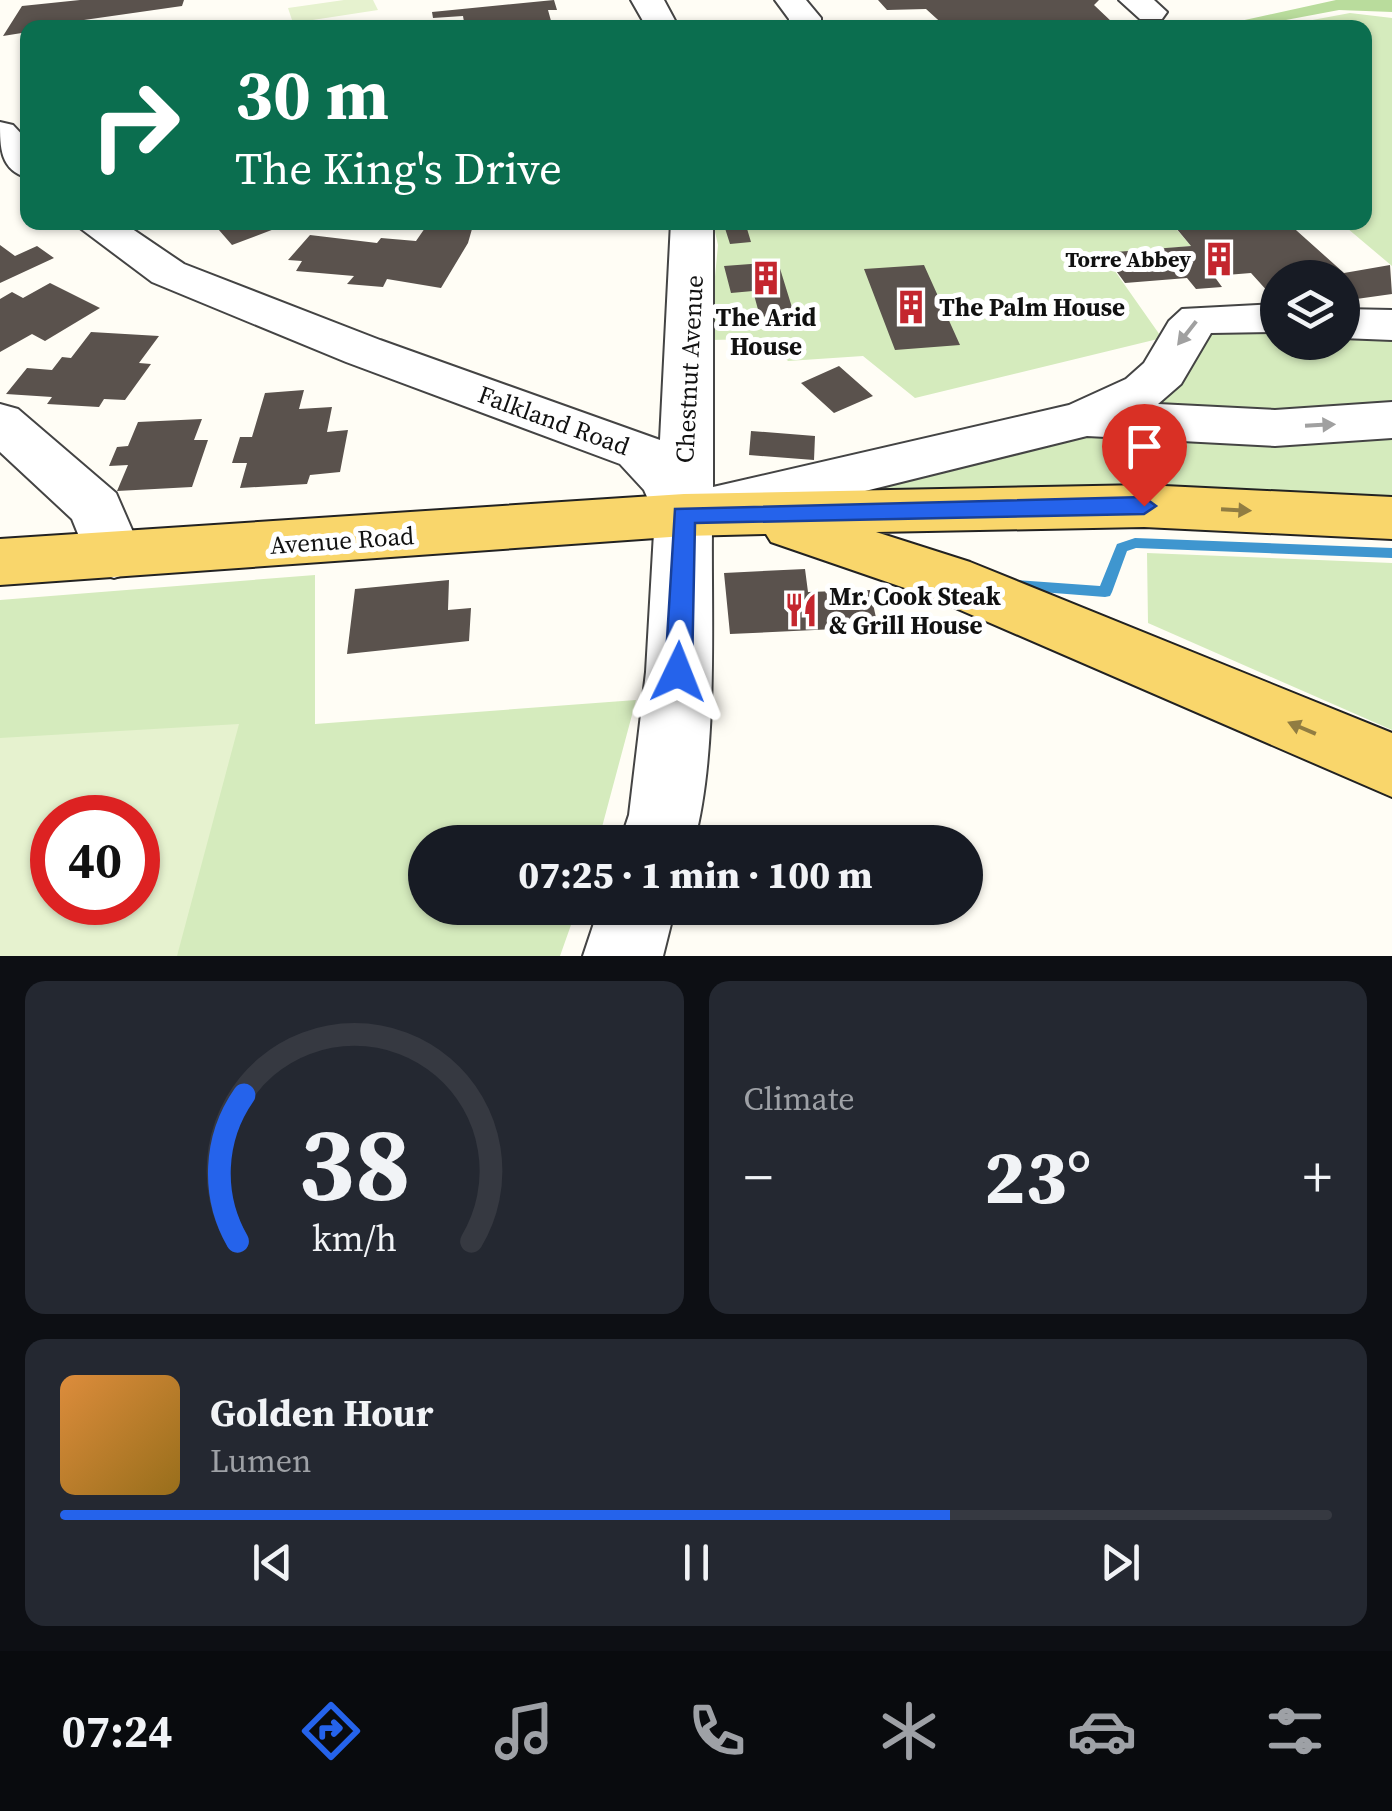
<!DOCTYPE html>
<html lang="en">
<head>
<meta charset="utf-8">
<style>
  body { margin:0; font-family:"Source Serif 4",serif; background:#242831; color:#f1f3f6; height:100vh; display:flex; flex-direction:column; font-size:38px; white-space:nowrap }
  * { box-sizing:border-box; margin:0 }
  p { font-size:32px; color:#9ea1a6 }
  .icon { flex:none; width:55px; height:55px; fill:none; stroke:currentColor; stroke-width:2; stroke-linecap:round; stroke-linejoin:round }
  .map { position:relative; height:956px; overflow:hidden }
  .panel { display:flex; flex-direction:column; gap:25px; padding:25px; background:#0d0f14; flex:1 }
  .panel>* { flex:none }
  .banner { position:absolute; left:20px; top:20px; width:1352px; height:210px; border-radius:20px; box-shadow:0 2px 8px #0004; background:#0b6e4f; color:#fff; overflow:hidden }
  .controls { position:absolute; left:1260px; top:260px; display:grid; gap:20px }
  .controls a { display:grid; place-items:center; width:100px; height:100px; border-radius:50%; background:#171b24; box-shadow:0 2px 8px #0004; font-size:50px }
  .speed { position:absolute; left:30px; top:795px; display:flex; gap:20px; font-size:50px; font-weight:700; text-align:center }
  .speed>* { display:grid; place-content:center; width:130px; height:130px; border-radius:50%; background:#171b24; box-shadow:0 2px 8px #0004; line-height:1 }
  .speed .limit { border:15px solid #d22; background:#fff; color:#111 }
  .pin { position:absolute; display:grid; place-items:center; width:85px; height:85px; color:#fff; margin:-102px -42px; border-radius:50% 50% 50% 0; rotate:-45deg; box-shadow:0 0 10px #0007 }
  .pin .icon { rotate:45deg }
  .me { position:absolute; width:110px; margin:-55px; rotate:2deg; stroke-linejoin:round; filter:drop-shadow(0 0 8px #0008) }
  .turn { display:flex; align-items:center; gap:35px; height:210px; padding:0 50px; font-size:45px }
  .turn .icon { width:130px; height:130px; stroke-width:2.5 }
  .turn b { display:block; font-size:70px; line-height:85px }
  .big { font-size:75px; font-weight:800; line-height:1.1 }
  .panel .card { flex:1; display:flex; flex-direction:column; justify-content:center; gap:15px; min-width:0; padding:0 35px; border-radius:20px; background:#242831 }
  .panel .dial { align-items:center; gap:0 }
  .dial svg { height:260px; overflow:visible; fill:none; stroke:#363941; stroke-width:7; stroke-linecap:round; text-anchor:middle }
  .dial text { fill:#f1f3f6; stroke:none }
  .song { display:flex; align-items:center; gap:30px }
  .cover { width:120px; height:120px; border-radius:15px; background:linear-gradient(135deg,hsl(30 70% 55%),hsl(40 70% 35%)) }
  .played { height:10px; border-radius:5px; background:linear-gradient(90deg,#2563eb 70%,#363941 70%) }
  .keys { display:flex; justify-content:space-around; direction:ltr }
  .heat { display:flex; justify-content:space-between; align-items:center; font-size:55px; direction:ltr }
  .panel .tiles { flex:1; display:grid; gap:25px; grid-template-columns:1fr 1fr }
  .card:last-child { grid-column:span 2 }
  .trip { position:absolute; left:408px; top:825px; width:575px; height:100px; border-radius:50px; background:#171b24; box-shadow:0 2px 8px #0004; font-weight:800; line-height:100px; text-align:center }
  .dock { display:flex; height:160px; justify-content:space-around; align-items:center; background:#090b0e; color:#9ea1a6 }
  .dock .icon { width:70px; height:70px }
  .dock .current { color:#2563eb }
  .dock b { font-size:45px; color:#f1f3f6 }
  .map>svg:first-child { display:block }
  .green { fill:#d5ebbd; fill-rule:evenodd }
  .forest { fill:#b9dc9c }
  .pitch { fill:#e6f2cf; fill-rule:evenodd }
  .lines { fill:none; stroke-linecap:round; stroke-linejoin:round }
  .stream { fill:#3f96cf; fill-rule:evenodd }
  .building { fill:#5a524d }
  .minor-casing { stroke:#444; stroke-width:4 }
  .major-casing { stroke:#222; stroke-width:4 }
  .minor { fill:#fff; fill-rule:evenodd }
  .major { fill:#f9d66b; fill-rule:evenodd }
  .oneway { fill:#a0a0a0 }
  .oneway2 { fill:#917d42 }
  .route { fill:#2563eb; stroke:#184099; stroke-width:2.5 }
  .labels { text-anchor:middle; stroke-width:10; stroke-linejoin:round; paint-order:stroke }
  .far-poi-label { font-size:22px; font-weight:bold; fill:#111; stroke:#fff; text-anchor:end }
  .poi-label { font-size:25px; font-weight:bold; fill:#111; stroke:#fff; text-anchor:start }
  .street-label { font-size:25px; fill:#111; stroke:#fff }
</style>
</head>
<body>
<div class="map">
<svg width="1392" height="956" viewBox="0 0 1392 956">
  <rect width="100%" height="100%" fill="#fffdf5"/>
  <path class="green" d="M 1350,13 L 1392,18 L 1392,266 L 1341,223 L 1365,222 L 1365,28 L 1275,27 Z
    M 713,223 L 1171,223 L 1191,246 L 1103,254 L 1162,338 L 915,398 L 863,356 L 788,361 L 767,339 L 709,340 L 718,245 Z
    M 1277,318 L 1278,342 L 1342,342 L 1343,323 L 1392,325 L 1392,518 L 684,515 L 1083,419 L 1186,331 Z
    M 1147,553 L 1392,563 L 1392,730 L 1148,623 Z
    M 315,575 L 315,724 L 636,700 L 598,842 L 425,842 L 425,908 L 577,908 L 560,956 L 0,956 L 0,600 ZM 52,818 L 138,818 L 138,902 L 52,902 Z"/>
  <path class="forest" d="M 1336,0 L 1392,0 L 1392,12 L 1339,10 L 1248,27 L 1213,27 Z"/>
  <path class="pitch" d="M 344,0 L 373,0 L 378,10 L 293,23 L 288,8 Z
    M 239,724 L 177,956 L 0,956 L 0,738 ZM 52,818 L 138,818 L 138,902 L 52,902 Z"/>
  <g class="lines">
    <path class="stream" d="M 1135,538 L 1392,548 L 1392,558 L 1136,548 L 1127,551 L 1112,592 L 1110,596 L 1105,597 L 1016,590 L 1011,589 L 1009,585 L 1011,581 L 1016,580 L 1100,586 L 1117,544 Z"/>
  </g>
  <path class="building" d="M 80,0 L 184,0 L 182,6 L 28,28 L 28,32 L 3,36 L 22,6 Z
    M 554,0 L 557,10 L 548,10 L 553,28 L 476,28 L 475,21 L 464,22 L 463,16 L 433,18 L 432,12 Z
    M 878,0 L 1099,0 L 1094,5 L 1113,23 L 1107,28 L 947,28 L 926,9 L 887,10 Z
    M 212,222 L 290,222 L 290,223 L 232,245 Z
    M 417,222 L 474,222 L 468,243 L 441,288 L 387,279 L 383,287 L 347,284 L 354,276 L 296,271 L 302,261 L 288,260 L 310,235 L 377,243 L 381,238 L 416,241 L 425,228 L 416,226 Z
    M 723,222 L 745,222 L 751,242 L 730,244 Z
    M 1171,222 L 1287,222 L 1344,273 L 1390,265 L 1392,294 L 1342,301 L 1342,278 L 1278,278 L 1278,303 L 1251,273 L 1214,276 L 1222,287 L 1196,289 L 1187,278 L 1125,283 L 1103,253 L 1191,246 Z
    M 0,245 L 15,256 L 37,246 L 54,258 L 0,283 Z
    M 778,262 L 794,314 L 760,317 L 753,291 L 731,293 L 724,266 Z
    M 924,265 L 960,345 L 895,350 L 864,269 Z
    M 50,283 L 100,308 L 45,341 L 32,334 L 0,352 L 0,299 L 12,292 L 23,298 Z
    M 91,332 L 159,336 L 139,363 L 151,364 L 125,400 L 104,399 L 99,407 L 47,404 L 52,397 L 6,394 L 27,368 L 52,370 L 62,357 L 71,358 Z
    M 839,366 L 873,396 L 834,413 L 801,383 Z
    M 304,390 L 299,409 L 332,407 L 327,432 L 348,430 L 340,472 L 310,475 L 307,484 L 240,488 L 247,463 L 232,463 L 240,437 L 252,437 L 265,393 Z
    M 202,419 L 194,440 L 208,440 L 192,487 L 117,491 L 128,465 L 109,466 L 117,447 L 128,446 L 138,422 Z
    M 751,431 L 815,436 L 814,460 L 749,455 Z
    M 805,569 L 808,592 L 870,590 L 878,627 L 730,634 L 724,573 Z
    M 449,580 L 448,610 L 471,608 L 469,641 L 347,654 L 355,589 Z"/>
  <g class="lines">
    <g class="minor-casing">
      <path id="minor" d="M 631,0 L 664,0 L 679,28 L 647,28 Z
        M 775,0 L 806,0 L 821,18 L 821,28 L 789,28 L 789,19 Z
        M 1119,0 L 1154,0 L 1167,12 L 1162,19 L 1140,19 Z
        M 0,122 L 13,125 L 28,141 L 28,178 C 0,170 0,148 0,122 Z
        M 72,222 L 122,222 L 184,264 L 380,340 L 660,440 L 671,222 L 713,222 L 713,487 L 1069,405 L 1126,379 L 1144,363 L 1169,321 L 1182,309 L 1278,304 L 1278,332 L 1211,333 L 1181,384 L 1158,404 L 1275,410 L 1392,402 L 1392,438 L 1275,446 L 1087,436 L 712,529 C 711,623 718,753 694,842 L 620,842 L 629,815 L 646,672 L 655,515 L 644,490 L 620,464 L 346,362 L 152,282 Z
        M 1342,309 L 1392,310 L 1392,340 L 1342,338 Z
        M 0,404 L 18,409 L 116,493 L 143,555 L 135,571 L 114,578 L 93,571 L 72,519 L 0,452 Z
        M 599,908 L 675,908 L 663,956 L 583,956 Z"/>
    </g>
    <g class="major-casing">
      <path id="major" d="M 1144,485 L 1392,497 L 1392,539 L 1144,527 L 876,532 L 970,562 L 1392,733 L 1392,797 L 928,596 L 771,542 L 766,534 L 684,536 L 0,585 L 0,539 L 684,494 Z"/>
    </g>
    <use href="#minor" class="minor"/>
    <use href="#major" class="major"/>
  </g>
  <defs><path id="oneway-solid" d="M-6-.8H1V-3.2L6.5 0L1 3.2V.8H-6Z" transform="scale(2.5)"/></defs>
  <g class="oneway">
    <use href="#oneway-solid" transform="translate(1187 333) rotate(128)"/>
    <use href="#oneway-solid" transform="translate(1320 425) rotate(-3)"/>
  </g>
  <g class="oneway2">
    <use href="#oneway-solid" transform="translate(1236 510) rotate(3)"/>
    <use href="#oneway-solid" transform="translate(1302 728) rotate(-157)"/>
  </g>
  <path class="route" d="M 1144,497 L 1156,506 L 1144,514 L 695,523 L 692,672 L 688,681 L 669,681 L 665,672 L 675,509 Z"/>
  <defs>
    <g id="building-bare" transform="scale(2.7)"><path d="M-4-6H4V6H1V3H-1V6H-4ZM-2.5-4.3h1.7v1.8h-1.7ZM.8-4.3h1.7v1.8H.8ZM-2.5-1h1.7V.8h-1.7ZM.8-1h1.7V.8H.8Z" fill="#c4262e" stroke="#fff" stroke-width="2.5" paint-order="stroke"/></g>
    <g id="restaurant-bare" transform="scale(2.7)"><path d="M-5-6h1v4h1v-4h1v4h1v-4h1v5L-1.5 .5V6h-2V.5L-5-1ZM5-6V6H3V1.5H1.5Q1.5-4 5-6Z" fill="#c4262e" stroke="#fff" stroke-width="2.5" paint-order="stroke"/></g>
  </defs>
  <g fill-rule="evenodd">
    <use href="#building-bare" x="1219" y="259"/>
    <use href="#building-bare" x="766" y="278"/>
    <use href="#building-bare" x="911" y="307"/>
    <use href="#restaurant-bare" x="801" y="610"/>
  </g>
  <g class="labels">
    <g class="far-poi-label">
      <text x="1191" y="267">Torre Abbey</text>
    </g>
    <g class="poi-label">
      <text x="939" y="316">The Palm House</text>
      <text x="766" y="326" text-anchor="middle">The Arid<tspan x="766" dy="29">House</tspan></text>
      <text x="829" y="605">Mr. Cook Steak<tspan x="829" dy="29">&amp; Grill House</tspan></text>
    </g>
    <g class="street-label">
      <text transform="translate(689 369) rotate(-87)" y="9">Chestnut Avenue</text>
      <text transform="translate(554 420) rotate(20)" y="9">Falkland Road</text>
      <text transform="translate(342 540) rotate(-4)" y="9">Avenue Road</text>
    </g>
  </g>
</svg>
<div class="controls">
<a><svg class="icon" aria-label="layers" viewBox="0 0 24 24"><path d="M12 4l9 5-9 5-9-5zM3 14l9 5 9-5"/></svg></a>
</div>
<div class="speed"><div class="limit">40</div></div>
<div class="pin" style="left:1144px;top:506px;background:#d93025"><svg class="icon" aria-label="arrive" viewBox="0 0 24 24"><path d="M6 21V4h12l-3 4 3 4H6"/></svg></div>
<svg class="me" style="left:678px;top:672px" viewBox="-20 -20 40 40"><path d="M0-17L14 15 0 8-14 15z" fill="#2563eb" stroke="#fff" stroke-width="4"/></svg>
<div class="trip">07:25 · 1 min · 100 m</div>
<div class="banner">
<div class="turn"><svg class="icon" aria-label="right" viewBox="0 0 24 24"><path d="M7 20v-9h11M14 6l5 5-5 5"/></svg><div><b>30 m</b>The King's Drive</div></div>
</div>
</div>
<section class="panel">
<div class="tiles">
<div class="card dial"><svg viewBox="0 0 100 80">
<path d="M14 69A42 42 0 1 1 86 69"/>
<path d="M14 69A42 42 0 0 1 16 24" stroke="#2563eb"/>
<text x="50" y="56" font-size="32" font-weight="700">38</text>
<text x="50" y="72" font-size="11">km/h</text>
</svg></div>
<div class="card"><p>Climate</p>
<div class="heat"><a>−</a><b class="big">23°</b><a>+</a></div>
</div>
<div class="card">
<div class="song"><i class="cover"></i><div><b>Golden Hour</b><p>Lumen</p></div></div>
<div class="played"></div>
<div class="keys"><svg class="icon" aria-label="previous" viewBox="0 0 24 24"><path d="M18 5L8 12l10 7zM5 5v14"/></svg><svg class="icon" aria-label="pause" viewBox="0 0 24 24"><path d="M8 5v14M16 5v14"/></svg><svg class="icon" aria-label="next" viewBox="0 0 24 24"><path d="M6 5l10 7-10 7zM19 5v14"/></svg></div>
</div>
</div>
</section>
<nav class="dock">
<b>07:24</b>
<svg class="icon current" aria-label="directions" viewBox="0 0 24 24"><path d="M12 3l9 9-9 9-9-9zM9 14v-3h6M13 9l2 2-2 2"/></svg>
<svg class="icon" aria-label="music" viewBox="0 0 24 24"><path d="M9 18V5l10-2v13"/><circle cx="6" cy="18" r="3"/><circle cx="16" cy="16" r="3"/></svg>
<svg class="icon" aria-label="phone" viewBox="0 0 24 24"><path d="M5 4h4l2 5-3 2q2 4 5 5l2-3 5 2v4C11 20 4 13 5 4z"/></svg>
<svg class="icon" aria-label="climate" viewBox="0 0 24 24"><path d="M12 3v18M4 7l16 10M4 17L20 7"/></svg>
<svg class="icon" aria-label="car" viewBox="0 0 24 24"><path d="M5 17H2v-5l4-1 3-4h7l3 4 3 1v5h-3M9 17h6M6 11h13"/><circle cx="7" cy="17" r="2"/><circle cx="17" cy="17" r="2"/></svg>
<svg class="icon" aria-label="filters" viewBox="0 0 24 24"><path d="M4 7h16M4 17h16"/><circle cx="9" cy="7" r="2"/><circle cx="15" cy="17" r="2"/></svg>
</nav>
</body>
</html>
